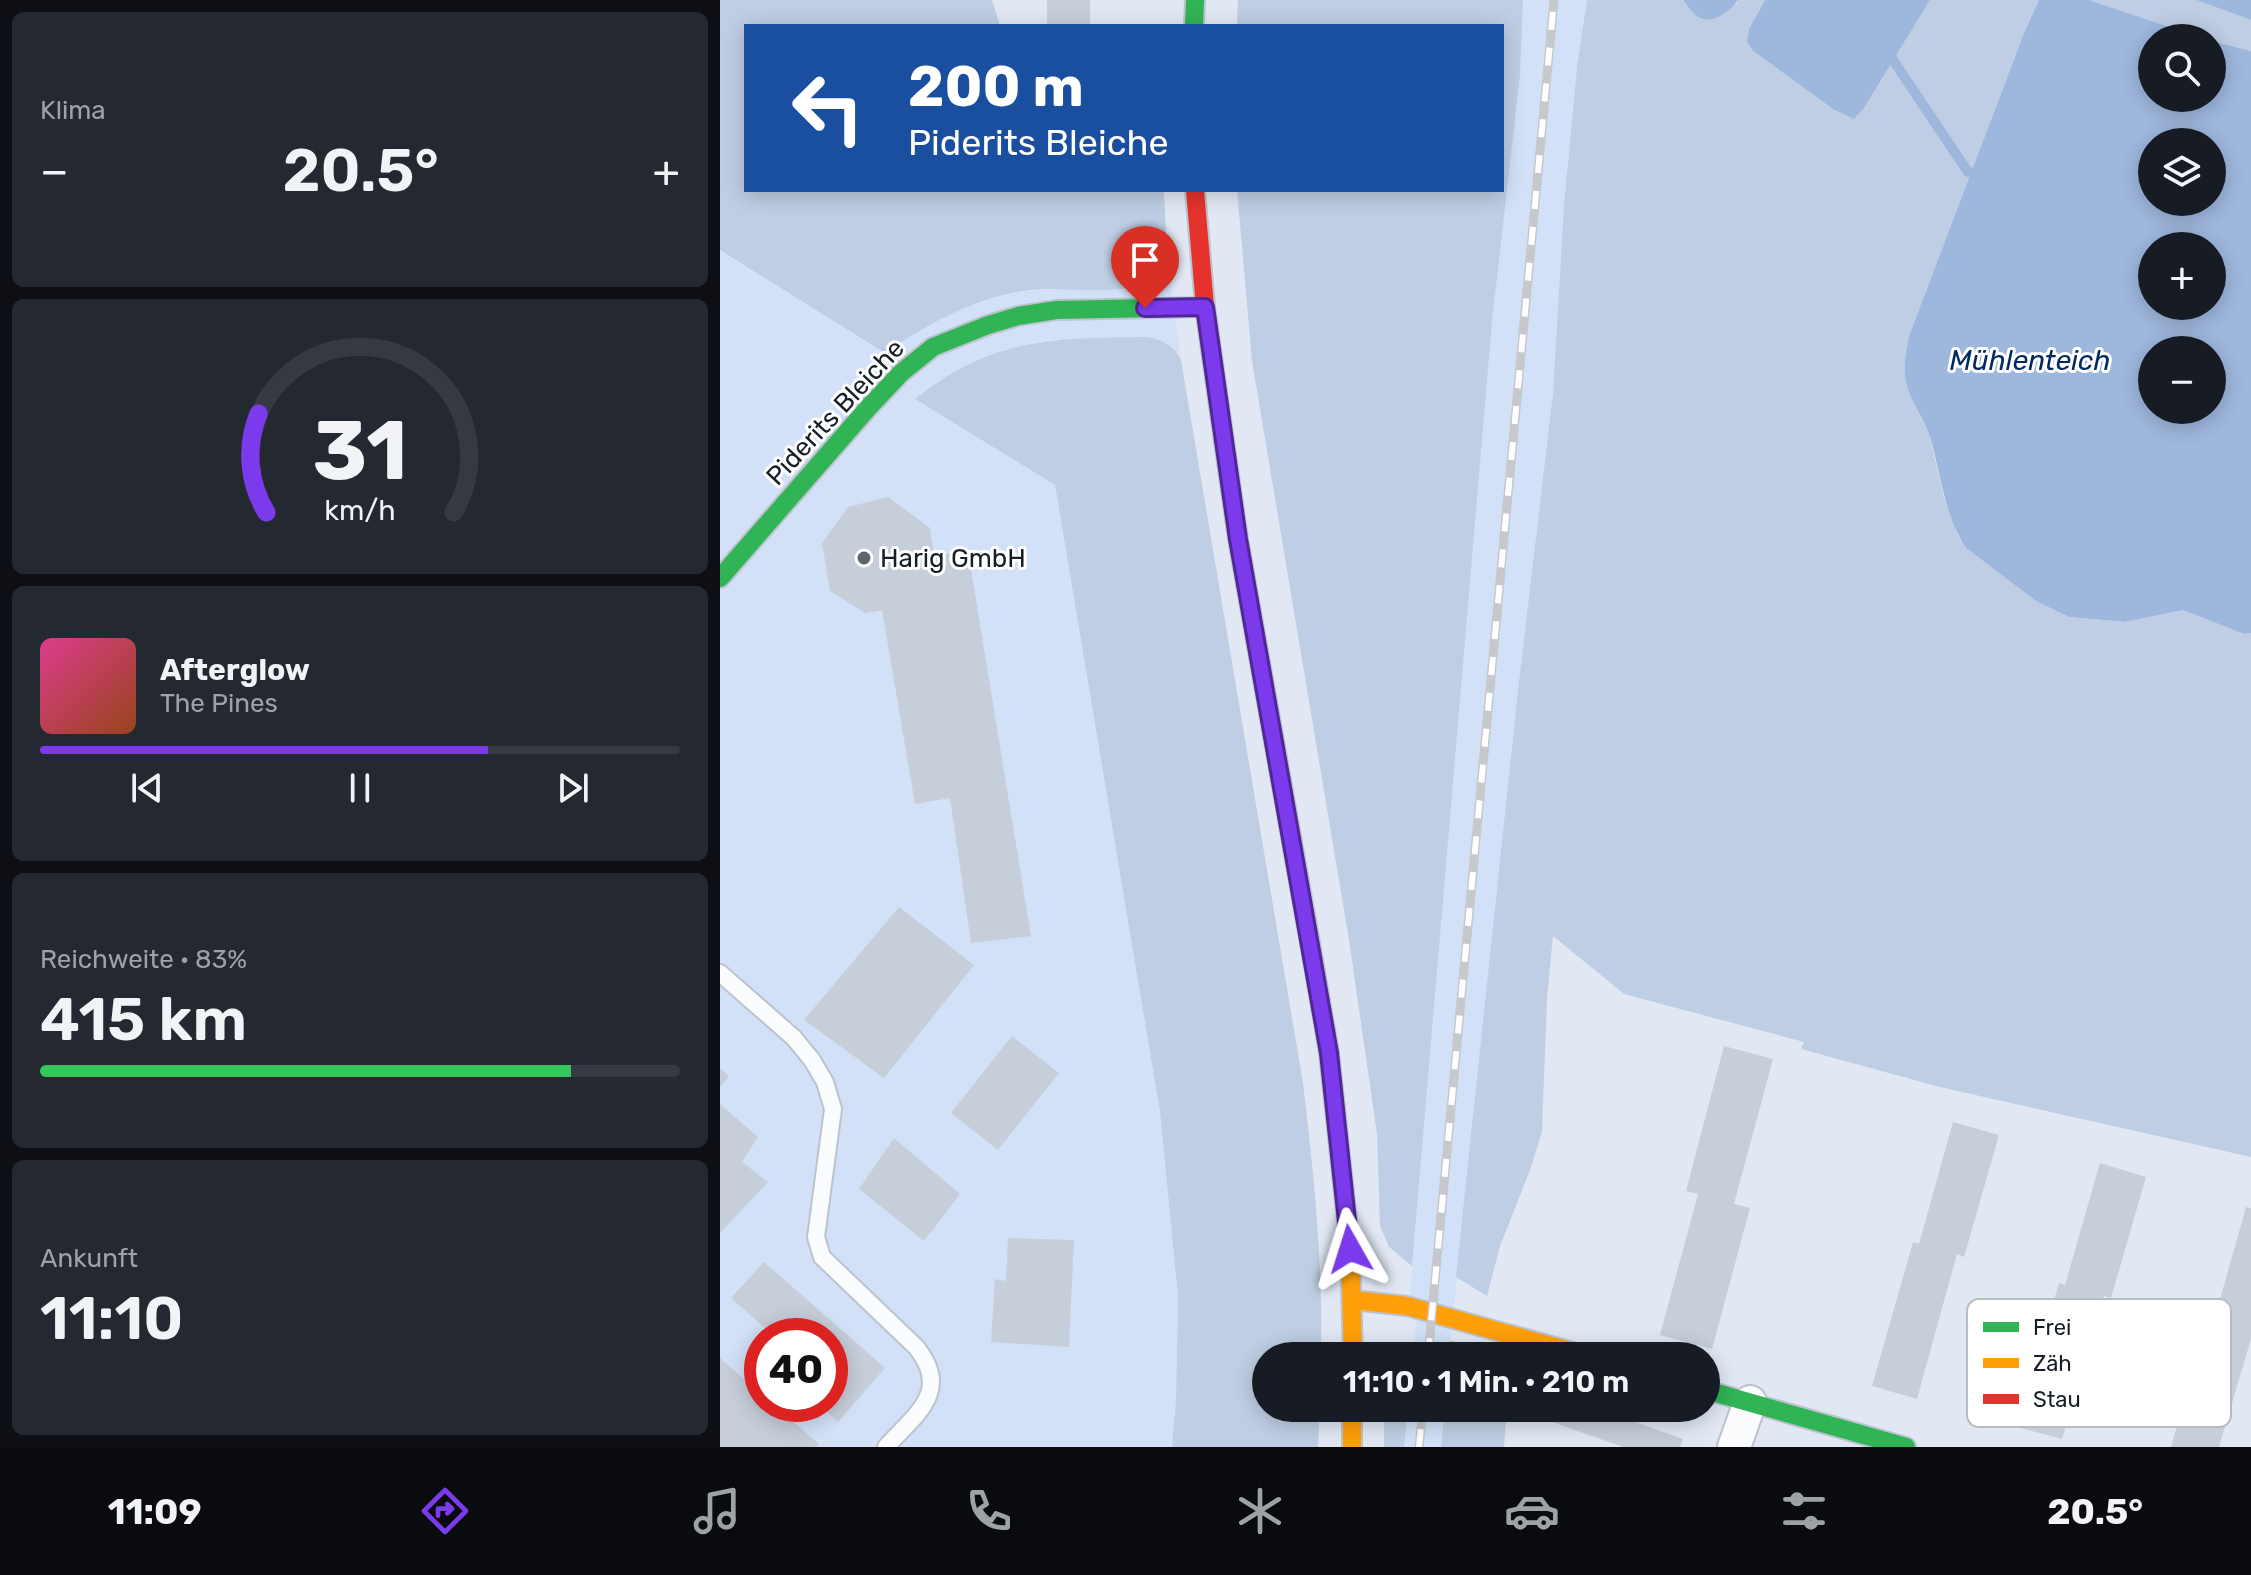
<!DOCTYPE html>
<html lang="de">
<head>
<meta charset="utf-8">
<style>
  body { margin:0; font-family:Rubik,sans-serif; background:#242831; color:#f1f3f6; height:100vh; display:flex; flex-direction:column; font-size:30px; white-space:nowrap }
  * { box-sizing:border-box; margin:0 }
  p { font-size:26px; color:#9ea1a6 }
  .icon { flex:none; width:44px; height:44px; fill:none; stroke:currentColor; stroke-width:2; stroke-linecap:round; stroke-linejoin:round }
  .map { position:relative; flex:1; overflow:hidden }
  .side { display:flex; flex-direction:column; gap:12px; padding:12px; background:#0d0f14; width:720px }
  .side>* { flex:none }
  .guide { position:absolute; left:24px; top:24px; width:760px; height:168px; border-radius:0px; box-shadow:0 4px 20px #0003; background:#1a4fa0; color:#fff; overflow:hidden }
  .fabs { position:absolute; left:1418px; top:24px; display:grid; gap:16px }
  .fabs a { display:grid; place-items:center; width:88px; height:88px; border-radius:50%; background:#171b24; box-shadow:0 4px 20px #0003; font-size:40px }
  .speed { position:absolute; left:24px; top:1318px; display:flex; gap:16px; font-size:40px; font-weight:700; text-align:center }
  .speed>* { display:grid; place-content:center; width:104px; height:104px; border-radius:50%; background:#171b24; box-shadow:0 4px 20px #0003; line-height:1 }
  .speed .limit { border:12px solid #d22; background:#fff; color:#111 }
  .pin { position:absolute; display:grid; place-items:center; width:68px; height:68px; color:#fff; margin:-82px -34px; border-radius:50% 50% 50% 0; rotate:-45deg; box-shadow:0 0 8px #0007 }
  .pin .icon { rotate:45deg }
  .me { position:absolute; width:88px; margin:-44px; rotate:354deg; stroke-linejoin:round; filter:drop-shadow(0 0 6px #0008) }
  .turn { display:flex; align-items:center; gap:28px; height:168px; padding:0 32px; font-size:36px }
  .turn .icon { width:104px; height:104px; stroke-width:2.5 }
  .turn b { display:block; font-size:56px; line-height:68px }
  .big { font-size:60px; font-weight:600; line-height:1.1 }
  .side .tile { flex:1; display:flex; flex-direction:column; justify-content:center; gap:12px; min-width:0; padding:0 28px; border-radius:12px; background:#242831 }
  .side .dial { align-items:center; gap:0 }
  .dial svg { height:208px; overflow:visible; fill:none; stroke:#363941; stroke-width:7; stroke-linecap:round; text-anchor:middle }
  .dial text { fill:#f1f3f6; stroke:none }
  .song { display:flex; align-items:center; gap:24px }
  .cover { width:96px; height:96px; border-radius:12px; background:linear-gradient(135deg,hsl(330 70% 55%),hsl(20 70% 35%)) }
  .played { height:8px; border-radius:4px; background:linear-gradient(90deg,#7c3aed 70%,#363941 70%) }
  .keys { display:flex; justify-content:space-around; direction:ltr }
  .heat { display:flex; justify-content:space-between; align-items:center; font-size:44px; direction:ltr }
  .charge { height:12px; border-radius:6px; background:linear-gradient(90deg,#34c759 83%,#363941 0) }
  .trip { position:absolute; left:532px; top:1342px; width:468px; height:80px; border-radius:40px; background:#171b24; box-shadow:0 4px 20px #0003; font-weight:600; line-height:80px; text-align:center }
  .tab-bar { display:flex; height:128px; justify-content:space-around; align-items:center; background:#090b0e; color:#9ea1a6 }
  .tab-bar .icon { width:56px; height:56px }
  .tab-bar .current { color:#7c3aed }
  .tab-bar b { font-size:36px; color:#f1f3f6 }
  main { display:flex; flex:1; min-height:0 }
  .map>svg:first-child { display:block }
  .built { fill:#d2e1f8; fill-rule:evenodd }
  .green { fill:#bfcee4 }
  .water { fill:#9eb7dc; fill-rule:evenodd }
  .lines { fill:none; stroke-linecap:round; stroke-linejoin:round }
  .stream { stroke:#9eb7dc; stroke-width:10 }
  .building { fill:#c6ceda }
  .lane-casing { stroke:#bcc3cd; stroke-width:20 }
  .street-casing { stroke:#bcc3cd; stroke-width:36 }
  .fast-casing { stroke:#bcc3cd; stroke-width:22 }
  .slow-casing { stroke:#bcc3cd; stroke-width:22 }
  .jam-casing { stroke:#bcc3cd; stroke-width:22 }
  .lane { stroke:#fafcfd; stroke-width:16 }
  .street { stroke:#fafcfd; stroke-width:32 }
  .fast { stroke:#30b455; stroke-width:18 }
  .slow { stroke:#ff9f0a; stroke-width:18 }
  .jam { stroke:#e5322d; stroke-width:18 }
  .rail-casing { stroke:#c6c8cb; stroke-width:9 }
  .rail { stroke:#fff; stroke-width:6; stroke-dasharray:18; stroke-linecap:butt }
  .route-casing { stroke:#51269a; stroke-width:20 }
  .route { stroke:#7c3aed; stroke-width:14 }
  .poi-dot { fill:#5e656f; stroke:#fff; stroke-width:3 }
  .labels { text-anchor:middle; stroke-width:6; stroke-linejoin:round; paint-order:stroke }
  .street-label { font-size:26px; fill:#171e27; stroke:#fff }
  .poi-label { font-size:26px; fill:#171e27; stroke:#fff; text-anchor:start }
  .water-label { font-size:28px; font-style:italic; fill:#002a61; stroke:#fff }
  .key { fill:#fff; stroke:#b9bcbe; stroke-width:2 }
  .key-label { font-size:22px; fill:#171e27 }
</style>
</head>
<body>
<main>
<section class="side">
<div class="tile"><p>Klima</p>
<div class="heat"><a>−</a><b class="big">20.5°</b><a>+</a></div>
</div>
<div class="tile dial"><svg viewBox="0 0 100 80">
<path d="M14 69A42 42 0 1 1 86 69"/>
<path d="M14 69A42 42 0 0 1 11 31" stroke="#7c3aed"/>
<text x="50" y="56" font-size="32" font-weight="700">31</text>
<text x="50" y="72" font-size="11">km/h</text>
</svg></div>
<div class="tile">
<div class="song"><i class="cover"></i><div><b>Afterglow</b><p>The Pines</p></div></div>
<div class="played"></div>
<div class="keys"><svg class="icon" aria-label="previous" viewBox="0 0 24 24"><path d="M18 5L8 12l10 7zM5 5v14"/></svg><svg class="icon" aria-label="pause" viewBox="0 0 24 24"><path d="M8 5v14M16 5v14"/></svg><svg class="icon" aria-label="next" viewBox="0 0 24 24"><path d="M6 5l10 7-10 7zM19 5v14"/></svg></div>
</div>
<div class="tile"><p>Reichweite · 83%</p><b class="big">415 km</b><div class="charge"></div></div>
<div class="tile"><p>Ankunft</p><b class="big">11:10</b></div>
</section>
<div class="map">
<svg width="1531" height="1447" viewBox="0 0 1531 1447">
  <rect width="100%" height="100%" fill="#e1e8f4"/>
  <path class="built" d="M 803,0 L 867,0 L 857,67 L 844,205 L 833,392 L 799,681 L 729,1356 L 693,1356 L 696,1324 L 690,1296 L 709,1050 L 772,322 L 800,76 Z
    M 446,244 L 461,360 L 458,353 L 438,339 L 428,337 L 327,340 L 280,351 L 256,361 L 216,383 L 196,399 L 335,485 L 440,1112 L 458,1296 L 456,1399 L 452,1447 L 0,1447 L 0,250 L 165,352 L 200,329 L 243,308 L 289,294 L 338,287 L 406,290 L 423,285 L 437,272 L 445,255 ZM 42,1336 L 110,1336 L 110,1404 L 42,1404 Z
    M 688,1408 L 725,1408 L 721,1447 L 684,1447 Z"/>
  <path class="green" d="M 0,0 L 272,0 L 280,26 L 26,26 L 26,190 L 444,190 C 444,214 452,255 436,274 C 412,301 347,285 311,290 C 257,297 210,322 165,353 L 0,250 Z
    M 518,0 L 803,0 L 800,76 L 772,322 L 692,1266 L 669,1247 L 660,1226 L 657,1134 L 629,940 L 532,361 L 517,190 L 782,190 L 782,26 L 517,26 Z
    M 867,0 L 963,0 L 973,13 L 1016,4 L 1018,0 L 1045,0 L 1029,29 L 1027,42 L 1033,51 L 1113,109 L 1144,108 L 1210,0 L 1319,0 L 1304,33 L 1189,336 L 1191,397 L 1209,434 L 1224,498 L 1238,536 L 1246,548 L 1316,601 L 1349,617 L 1405,622 L 1463,610 L 1524,634 L 1531,633 L 1531,1157 L 1220,1087 L 1081,1049 L 1084,1042 L 904,994 L 833,936 L 827,999 L 822,1132 L 809,1173 L 780,1246 L 767,1296 L 736,1277 L 799,681 L 833,393 L 844,205 L 857,67 Z
    M 1369,0 L 1476,0 L 1531,20 L 1531,51 L 1492,41 L 1492,38 L 1471,35 Z
    M 428,337 C 444,340 454,346 461,360 L 583,1083 C 594,1175 603,1262 601,1356 L 546,1356 L 546,1408 L 600,1408 L 598,1447 L 452,1447 L 456,1399 L 458,1296 L 440,1112 L 335,485 L 195,399 C 273,337 334,338 428,337 Z
    M 730,1340 L 779,1356 L 729,1356 Z
    M 664,1408 L 688,1408 L 684,1447 L 664,1447 Z
    M 725,1408 L 787,1408 L 784,1447 L 721,1447 Z"/>
  <path class="water" d="M 963,0 L 1018,0 C 1011,10 997,22 983,19 C 974,17 968,6 963,0 Z
    M 1045,0 L 1210,0 L 1144,108 L 1134,119 L 1113,109 L 1033,51 L 1027,42 L 1029,29 Z
    M 1319,0 L 1369,0 L 1482,38 L 1432,38 L 1432,98 L 1492,98 L 1492,41 L 1531,51 L 1531,633 L 1524,634 L 1463,610 L 1405,622 L 1349,617 L 1316,601 L 1246,548 C 1224,515 1221,474 1210,437 C 1203,415 1186,397 1185,373 C 1184,362 1187,348 1189,336 L 1304,33 ZM 1432,142 L 1492,142 L 1492,202 L 1432,202 ZM 1432,246 L 1492,246 L 1492,306 L 1432,306 ZM 1432,350 L 1492,350 L 1492,410 L 1432,410 Z
    M 1476,0 L 1531,0 L 1531,20 Z"/>
  <g class="lines">
    <path class="stream" d="M 1169,49 L 1173,60 L 1248,172 L 1261,174"/>
  </g>
  <path class="building" d="M 327,0 L 370,0 L 370,26 L 327,26 Z
    M 168,497 L 210,528 L 214,555 L 248,551 L 311,936 L 251,943 L 230,798 L 195,804 L 162,610 L 145,613 L 110,591 L 102,543 L 128,507 Z
    M 179,907 L 254,965 L 164,1078 L 84,1020 Z
    M 292,1036 L 339,1073 L 278,1150 L 231,1113 Z
    M 1004,1046 L 1053,1059 L 1014,1204 L 1030,1208 L 992,1349 L 940,1335 L 978,1194 L 966,1191 Z
    M 0,1068 L 9,1076 L 0,1087 Z
    M 0,1104 L 38,1137 L 22,1162 L 48,1182 L 0,1233 Z
    M 1233,1122 L 1279,1135 L 1244,1257 L 1237,1254 L 1197,1399 L 1152,1386 L 1193,1242 L 1199,1244 Z
    M 174,1138 L 240,1194 L 204,1241 L 139,1189 Z
    M 1380,1163 L 1426,1177 L 1391,1298 L 1384,1296 L 1342,1439 L 1297,1427 L 1339,1283 L 1345,1285 Z
    M 1526,1207 L 1531,1208 L 1531,1339 L 1499,1447 L 1451,1447 L 1485,1327 L 1492,1328 Z
    M 288,1238 L 354,1240 L 349,1347 L 271,1342 L 275,1279 L 286,1281 Z
    M 44,1262 L 165,1368 L 118,1422 L 98,1404 L 110,1404 L 110,1336 L 54,1336 L 11,1298 Z
    M 0,1358 L 42,1395 L 42,1404 L 53,1404 L 99,1444 L 96,1447 L 0,1447 Z
    M 809,1408 L 876,1408 L 963,1439 L 960,1447 L 903,1447 L 807,1413 Z"/>
  <g class="lines">
    <g class="lane-casing">
      <path id="lane" d="M 0,973 L 74,1038 L 92,1060 L 105,1082 L 113,1109 L 96,1237 L 102,1257 L 196,1347 C 232,1391 196,1414 166,1447"/>
    </g>
    <g class="street-casing">
      <path id="street" d="M 1014,1447 L 1030,1402"/>
    </g>
    <g class="fast-casing">
      <path id="fast" d="M 474,26 L 475,0
        M 504,441 L 518,539 L 593,960
        M 0,578 L 148,408 L 181,373 L 213,347 L 268,325 L 298,316 L 336,310 L 485,307
        M 986,1390 L 1186,1447"/>
    </g>
    <g class="slow-casing">
      <path id="slow" d="M 593,960 L 609,1053 L 630,1249 L 633,1356
        M 633,1300 L 687,1306 L 867,1356
        M 632,1408 L 632,1447"/>
    </g>
    <g class="jam-casing">
      <path id="jam" d="M 475,190 L 485,307 L 504,441"/>
    </g>
    <use href="#lane" class="lane"/>
    <use href="#street" class="street"/>
    <use href="#fast" class="fast"/>
    <use href="#slow" class="slow"/>
    <use href="#jam" class="jam"/>
    <g class="rail-casing">
      <path id="rail" d="M 708,1356 L 834,0
        M 699,1447 L 703,1408"/>
    </g>
    <use href="#rail" class="rail"/>
  </g>
  <g class="lines">
    <g class="route-casing">
      <path id="route" d="M 425,308 L 485,307 L 518,539 L 609,1053 L 630,1249"/>
    </g>
    <use href="#route" class="route"/>
  </g>
  <circle class="poi-dot" cx="144" cy="558" r="8"/>
  <g class="labels">
    <g class="street-label">
      <text transform="translate(115 412) rotate(-47)" y="9">Piderits Bleiche</text>
    </g>
    <g class="poi-label">
      <text x="160" y="567">Harig GmbH</text>
    </g>
    <g class="water-label">
      <text x="1310" y="370">Mühlenteich</text>
    </g>
  </g>
  <rect x="1247" y="1299" width="264" height="128" rx="12" class="key"/>
  <rect x="1263" y="1322" width="36" height="10" fill="#30b455"/>
  <rect x="1263" y="1358" width="36" height="10" fill="#ff9f0a"/>
  <rect x="1263" y="1394" width="36" height="10" fill="#e5322d"/>
  <g class="key-label">
    <text x="1313" y="1335">Frei</text>
    <text x="1313" y="1371">Zäh</text>
    <text x="1313" y="1407">Stau</text>
  </g>
</svg>
<div class="fabs">
<a><svg class="icon" aria-label="search" viewBox="0 0 24 24"><circle cx="10" cy="10" r="6"/><path d="M15 15l6 6"/></svg></a>
<a><svg class="icon" aria-label="layers" viewBox="0 0 24 24"><path d="M12 4l9 5-9 5-9-5zM3 14l9 5 9-5"/></svg></a>
<a>+</a>
<a>−</a>
</div>
<div class="speed"><div class="limit">40</div></div>
<div class="pin" style="left:425px;top:308px;background:#d93025"><svg class="icon" aria-label="arrive" viewBox="0 0 24 24"><path d="M6 21V4h12l-3 4 3 4H6"/></svg></div>
<svg class="me" style="left:630px;top:1249px" viewBox="-20 -20 40 40"><path d="M0-17L14 15 0 8-14 15z" fill="#7c3aed" stroke="#fff" stroke-width="4"/></svg>
<div class="trip">11:10 · 1 Min. · 210 m</div>
<div class="guide">
<div class="turn"><svg class="icon" aria-label="left" viewBox="0 0 24 24"><path d="M17 20v-9H6M10 6l-5 5 5 5"/></svg><div><b>200 m</b>Piderits Bleiche</div></div>
</div>
</div>
</main>
<nav class="tab-bar">
<b>11:09</b>
<svg class="icon current" aria-label="directions" viewBox="0 0 24 24"><path d="M12 3l9 9-9 9-9-9zM9 14v-3h6M13 9l2 2-2 2"/></svg>
<svg class="icon" aria-label="music" viewBox="0 0 24 24"><path d="M9 18V5l10-2v13"/><circle cx="6" cy="18" r="3"/><circle cx="16" cy="16" r="3"/></svg>
<svg class="icon" aria-label="phone" viewBox="0 0 24 24"><path d="M5 4h4l2 5-3 2q2 4 5 5l2-3 5 2v4C11 20 4 13 5 4z"/></svg>
<svg class="icon" aria-label="climate" viewBox="0 0 24 24"><path d="M12 3v18M4 7l16 10M4 17L20 7"/></svg>
<svg class="icon" aria-label="car" viewBox="0 0 24 24"><path d="M5 17H2v-5l4-1 3-4h7l3 4 3 1v5h-3M9 17h6M6 11h13"/><circle cx="7" cy="17" r="2"/><circle cx="17" cy="17" r="2"/></svg>
<svg class="icon" aria-label="filters" viewBox="0 0 24 24"><path d="M4 7h16M4 17h16"/><circle cx="9" cy="7" r="2"/><circle cx="15" cy="17" r="2"/></svg>
<b>20.5°</b>
</nav>
</body>
</html>
